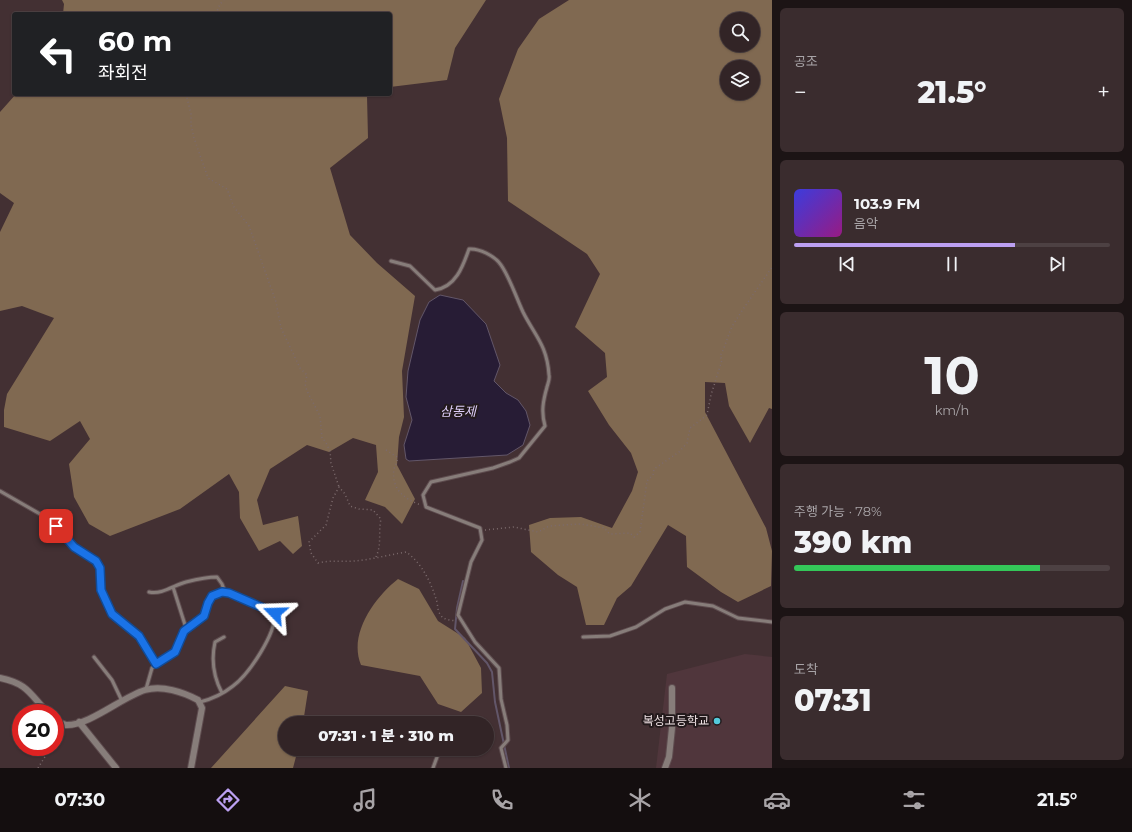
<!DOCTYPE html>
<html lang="ko">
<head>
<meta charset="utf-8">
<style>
  body { margin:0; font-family:Montserrat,"Noto Sans KR",sans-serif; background:#3a2c2e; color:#f1f3f6; height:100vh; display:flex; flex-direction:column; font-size:15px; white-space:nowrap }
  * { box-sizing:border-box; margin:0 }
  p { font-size:13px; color:#a8a4a7 }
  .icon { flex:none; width:22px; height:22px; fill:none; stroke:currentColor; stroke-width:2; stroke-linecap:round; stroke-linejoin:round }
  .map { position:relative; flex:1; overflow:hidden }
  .details { display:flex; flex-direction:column; gap:8px; padding:8px; background:#1c1415; width:360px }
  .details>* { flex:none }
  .banner { position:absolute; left:12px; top:12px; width:380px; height:84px; border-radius:4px; box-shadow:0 1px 3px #0004,0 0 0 1px #4d4143; background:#202124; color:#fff; overflow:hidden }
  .fabs { position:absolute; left:720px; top:12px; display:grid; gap:8px }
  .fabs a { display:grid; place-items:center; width:40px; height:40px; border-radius:50%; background:#322426; box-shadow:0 1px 3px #0004,0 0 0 1px #4d4143; font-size:20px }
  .speed { position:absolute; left:12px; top:704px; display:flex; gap:8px; font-size:20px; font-weight:700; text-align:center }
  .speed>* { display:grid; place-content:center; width:52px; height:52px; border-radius:50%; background:#322426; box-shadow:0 1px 3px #0004,0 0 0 1px #4d4143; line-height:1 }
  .speed .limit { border:6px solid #d22; background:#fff; color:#111 }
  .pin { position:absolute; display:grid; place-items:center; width:34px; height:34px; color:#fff; margin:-17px; border-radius:8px; box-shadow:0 2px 6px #0006 }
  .me { position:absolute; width:44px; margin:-22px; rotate:292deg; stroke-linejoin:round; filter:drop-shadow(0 0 3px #0008) }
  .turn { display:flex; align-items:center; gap:14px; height:84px; padding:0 20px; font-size:18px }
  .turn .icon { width:52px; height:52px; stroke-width:2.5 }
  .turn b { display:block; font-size:28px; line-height:34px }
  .big { font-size:30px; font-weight:800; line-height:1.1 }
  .details .widget { flex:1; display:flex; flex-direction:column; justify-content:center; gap:6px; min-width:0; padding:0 14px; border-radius:6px; background:#3a2c2e }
  .details .dial { align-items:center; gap:0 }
  .dial b { font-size:52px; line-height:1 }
  .song { display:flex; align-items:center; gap:12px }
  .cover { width:48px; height:48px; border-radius:6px; background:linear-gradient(135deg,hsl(240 70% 55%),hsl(310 70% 35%)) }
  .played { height:4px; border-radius:2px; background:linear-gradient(90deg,#bca0f2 70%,#4d4143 70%) }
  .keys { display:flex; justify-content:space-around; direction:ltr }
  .heat { display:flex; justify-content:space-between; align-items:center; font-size:22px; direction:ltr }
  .charge { height:6px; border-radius:3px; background:linear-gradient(90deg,#34c759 78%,#4d4143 0) }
  .trip { position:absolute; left:278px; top:716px; width:216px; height:40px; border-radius:20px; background:#322426; box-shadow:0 1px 3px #0004,0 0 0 1px #4d4143; font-weight:800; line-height:40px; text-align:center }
  .tabs { display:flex; height:64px; justify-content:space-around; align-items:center; background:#140e0f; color:#a8a4a7 }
  .tabs .icon { width:28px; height:28px }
  .tabs .current { color:#bca0f2 }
  .tabs b { font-size:18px; color:#f1f3f6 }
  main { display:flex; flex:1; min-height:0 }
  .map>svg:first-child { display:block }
  .built { fill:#50363c }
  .forest { fill:#806951; fill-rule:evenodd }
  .water { fill:#271c35; stroke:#625669 }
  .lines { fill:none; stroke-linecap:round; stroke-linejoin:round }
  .stream { stroke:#625669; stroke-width:2 }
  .service-casing { stroke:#5e4c4f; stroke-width:5 }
  .minor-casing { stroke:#5e4c4f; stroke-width:8 }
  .path { stroke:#7c6b6d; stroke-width:1.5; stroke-dasharray:1 3; stroke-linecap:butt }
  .service { stroke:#877d7a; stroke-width:3 }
  .minor { stroke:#877d7a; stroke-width:6 }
  .route-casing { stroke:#114b97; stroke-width:10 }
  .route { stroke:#1a73e8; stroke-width:7 }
  .poi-dot { fill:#53cadc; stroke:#231a1c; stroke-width:1.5 }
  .labels { text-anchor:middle; stroke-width:4; stroke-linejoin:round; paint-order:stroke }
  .poi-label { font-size:12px; fill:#ecdfe1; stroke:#231a1c; text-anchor:end }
  .water-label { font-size:13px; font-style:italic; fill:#ddcdf8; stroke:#231a1c }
</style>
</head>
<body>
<main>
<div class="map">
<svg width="772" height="768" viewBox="0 0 772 768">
  <rect width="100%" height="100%" fill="#433033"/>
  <path class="built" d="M 745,654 L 772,657 L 772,768 L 656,768 L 667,674 Z"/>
  <path class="forest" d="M 62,0 L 486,0 L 455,48 L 447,80 L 390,87 L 390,14 L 63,14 L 64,4 Z
    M 569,0 L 772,0 L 772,409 L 769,408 L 750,443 L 729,406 L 725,383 L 705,382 L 705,412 L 766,528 L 772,551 L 771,586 L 738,602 L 721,592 L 687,567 L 686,536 L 668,525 L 631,586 L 617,598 L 604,625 L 586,625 L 577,587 L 558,575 L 531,552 L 529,525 L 550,518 L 581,517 L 612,528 L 632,491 L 638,472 L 631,453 L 609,425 L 588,391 L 607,377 L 605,353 L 575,327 L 600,274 L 587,254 L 508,201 L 507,138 L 499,99 L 518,49 L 539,19 ZM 727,19 L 753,19 L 753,45 L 727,45 ZM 727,67 L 753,67 L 753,93 L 727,93 Z
    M 16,94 L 372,94 L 367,96 L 368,138 L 330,168 L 350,235 L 377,263 L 415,296 L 402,371 L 404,417 L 399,437 L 397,465 L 415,499 L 402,524 L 385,507 L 365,500 L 378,472 L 376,445 L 353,438 L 329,452 L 307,445 L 270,469 L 257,500 L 263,525 L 298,516 L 302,546 L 293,554 L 280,541 L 259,551 L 240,518 L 239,492 L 229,474 L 180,509 L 110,536 L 89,524 L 74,497 L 69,464 L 90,439 L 80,421 L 50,441 L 4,427 L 4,410 L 7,394 L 54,318 L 22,306 L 0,311 L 0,232 L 14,203 L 0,193 L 0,112 Z
    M 398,579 L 419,589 L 438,621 L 465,638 L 481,668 L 482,693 L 461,712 L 438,704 L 420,676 L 361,665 C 348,634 375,597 398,579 Z
    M 285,686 L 308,691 L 303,723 L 285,723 L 285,749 L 298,749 L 293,768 L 211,768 Z"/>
  <path class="water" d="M 440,295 L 463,300 L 486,324 L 500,365 L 494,381 L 506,393 L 518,400 L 526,411 L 530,425 L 523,445 L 507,455 L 409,461 L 406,459 L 404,445 L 412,420 L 406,397 L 408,371 L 420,320 L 429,302 Z"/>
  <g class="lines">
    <path class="stream" d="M 463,581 L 457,608 L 455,629 L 487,663 L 492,672 L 495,702 L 509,768"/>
    <g class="service-casing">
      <path id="service" d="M 391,261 L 410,266 L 435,290 C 456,287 463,266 469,249 C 479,248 495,256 501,265 C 510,278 516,297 523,312 C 535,336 547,345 549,375 C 550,379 548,383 547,387 C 543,401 541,412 545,426 L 519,458 L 510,462 L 493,468 L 431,482 L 423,495 L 426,507 L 480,528 L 482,540 L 471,562 L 458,615 L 475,642 L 499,668 L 501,699 L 507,725 L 508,740 L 501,748 L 506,768
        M 0,491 L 47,518 L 74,547 L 96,561 L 100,569 L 101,590 L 112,613 L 139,636 L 156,664
        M 173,587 L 186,628
        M 149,592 C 162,595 174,585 186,582 C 194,580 208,577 217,577 L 222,584 L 225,592
        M 583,637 L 610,636 L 636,627 L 665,609 L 685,602 L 713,606 L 738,618 L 772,622
        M 94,657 L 112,680 L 122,701
        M 146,689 L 152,668 L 175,652 L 184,631 L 204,616 L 208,603 L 212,596 L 225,592 L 275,613 C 276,634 249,674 233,686 C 223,694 212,699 200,702
        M 222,693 C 213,676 211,660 215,642 L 224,637
        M 433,768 L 440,749"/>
    </g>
    <g class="minor-casing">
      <path id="minor" d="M 0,678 C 28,684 29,693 48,713
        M 55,719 C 58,722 61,724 66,725 C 89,726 122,697 145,690 C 162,685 183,692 198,700 L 202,708 L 191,768
        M 79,722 L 116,768
        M 665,768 L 669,757 L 672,728 L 672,688"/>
    </g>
    <path class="path" d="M 216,14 L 220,4 L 224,0
      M 186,94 L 191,114 L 191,125 L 194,138 L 208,178 L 227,189 L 234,207 L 249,226 L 276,302 L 281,328 L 300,368 L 307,375 L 305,384 L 307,391 L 320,416 L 322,439 L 325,441 L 330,451 L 331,463 L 339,487
      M 386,450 L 397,457 C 398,462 395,465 394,469 C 391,489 404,499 421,505
      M 485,530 L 514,527 L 538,532 L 549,526 L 580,524 L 605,528 L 607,532 L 611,534 L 630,533 L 634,537 L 640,532 L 647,481 L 653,475 L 654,469 L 679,452 L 687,443 L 690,428 L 707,415 L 711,395 L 722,360 L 720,356 C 726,346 727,336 733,325 C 745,305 759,287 772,267
      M 376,557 C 382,544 378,533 381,519 L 373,510 L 359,509 L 350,506 L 345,494 L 339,487 L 333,498 L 326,525 L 309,542 L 311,553 L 318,563 C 330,560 340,562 353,561 C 370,560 388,555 406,552 C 421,562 431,582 436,599 C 438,603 437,610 440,614 C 443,620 450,620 456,621
      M 55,742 L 63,730
      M 38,768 L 51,747"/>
    <use href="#service" class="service"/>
    <use href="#minor" class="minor"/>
  </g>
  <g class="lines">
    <g class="route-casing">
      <path id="route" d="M 56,526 L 74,547 L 96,561 L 100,568 L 101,590 L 112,614 L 139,636 L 156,664 L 175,652 L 184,631 L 204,616 L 208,603 L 212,596 L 222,592 L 229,593 L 275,613"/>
    </g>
    <use href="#route" class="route"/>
  </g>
  <circle class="poi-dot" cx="717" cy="721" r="4"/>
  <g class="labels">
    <g class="poi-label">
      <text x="709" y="725">복성고등학교</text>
    </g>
    <g class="water-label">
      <text x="458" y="416">삼동제</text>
    </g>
  </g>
</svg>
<div class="fabs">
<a><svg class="icon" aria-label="search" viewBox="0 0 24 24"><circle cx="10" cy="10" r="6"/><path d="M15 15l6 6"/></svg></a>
<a><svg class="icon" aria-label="layers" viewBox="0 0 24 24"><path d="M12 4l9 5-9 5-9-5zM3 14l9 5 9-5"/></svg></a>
</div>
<div class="speed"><div class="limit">20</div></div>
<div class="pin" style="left:56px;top:526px;background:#d93025"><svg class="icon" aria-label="arrive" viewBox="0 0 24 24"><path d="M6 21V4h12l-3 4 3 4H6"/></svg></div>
<svg class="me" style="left:275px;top:613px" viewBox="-20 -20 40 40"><path d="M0-17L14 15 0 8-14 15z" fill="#1a73e8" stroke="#fff" stroke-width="4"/></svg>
<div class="trip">07:31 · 1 분 · 310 m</div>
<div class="banner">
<div class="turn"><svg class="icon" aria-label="left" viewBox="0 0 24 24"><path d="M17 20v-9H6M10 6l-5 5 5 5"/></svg><div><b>60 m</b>좌회전</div></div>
</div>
</div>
<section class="details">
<div class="widget"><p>공조</p>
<div class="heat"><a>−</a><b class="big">21.5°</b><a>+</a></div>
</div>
<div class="widget">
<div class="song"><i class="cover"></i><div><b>103.9 FM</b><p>음악</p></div></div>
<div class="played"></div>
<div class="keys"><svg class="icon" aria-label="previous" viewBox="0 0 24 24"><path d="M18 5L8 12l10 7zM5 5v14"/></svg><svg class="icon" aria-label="pause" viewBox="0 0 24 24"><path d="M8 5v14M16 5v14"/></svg><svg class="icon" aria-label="next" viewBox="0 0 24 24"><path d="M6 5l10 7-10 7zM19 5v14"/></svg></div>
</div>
<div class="widget dial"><b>10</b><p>km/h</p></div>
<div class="widget"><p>주행 가능 · 78%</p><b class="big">390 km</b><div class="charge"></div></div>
<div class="widget"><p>도착</p><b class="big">07:31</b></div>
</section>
</main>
<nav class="tabs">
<b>07:30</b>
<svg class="icon current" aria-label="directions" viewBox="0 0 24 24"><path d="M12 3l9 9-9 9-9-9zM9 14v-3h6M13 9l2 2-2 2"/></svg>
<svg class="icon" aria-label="music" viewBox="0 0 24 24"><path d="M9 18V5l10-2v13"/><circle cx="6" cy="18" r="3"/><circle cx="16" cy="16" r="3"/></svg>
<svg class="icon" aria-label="phone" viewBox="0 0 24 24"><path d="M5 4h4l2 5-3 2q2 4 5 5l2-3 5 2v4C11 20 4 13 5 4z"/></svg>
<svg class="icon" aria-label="climate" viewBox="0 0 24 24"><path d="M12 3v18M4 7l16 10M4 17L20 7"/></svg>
<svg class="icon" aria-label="car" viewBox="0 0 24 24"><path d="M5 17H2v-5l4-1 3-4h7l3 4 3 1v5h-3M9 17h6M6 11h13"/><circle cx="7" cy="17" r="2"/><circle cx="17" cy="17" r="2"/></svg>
<svg class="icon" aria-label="filters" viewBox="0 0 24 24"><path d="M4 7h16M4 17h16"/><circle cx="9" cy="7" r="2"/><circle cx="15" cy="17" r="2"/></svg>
<b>21.5°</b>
</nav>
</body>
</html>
